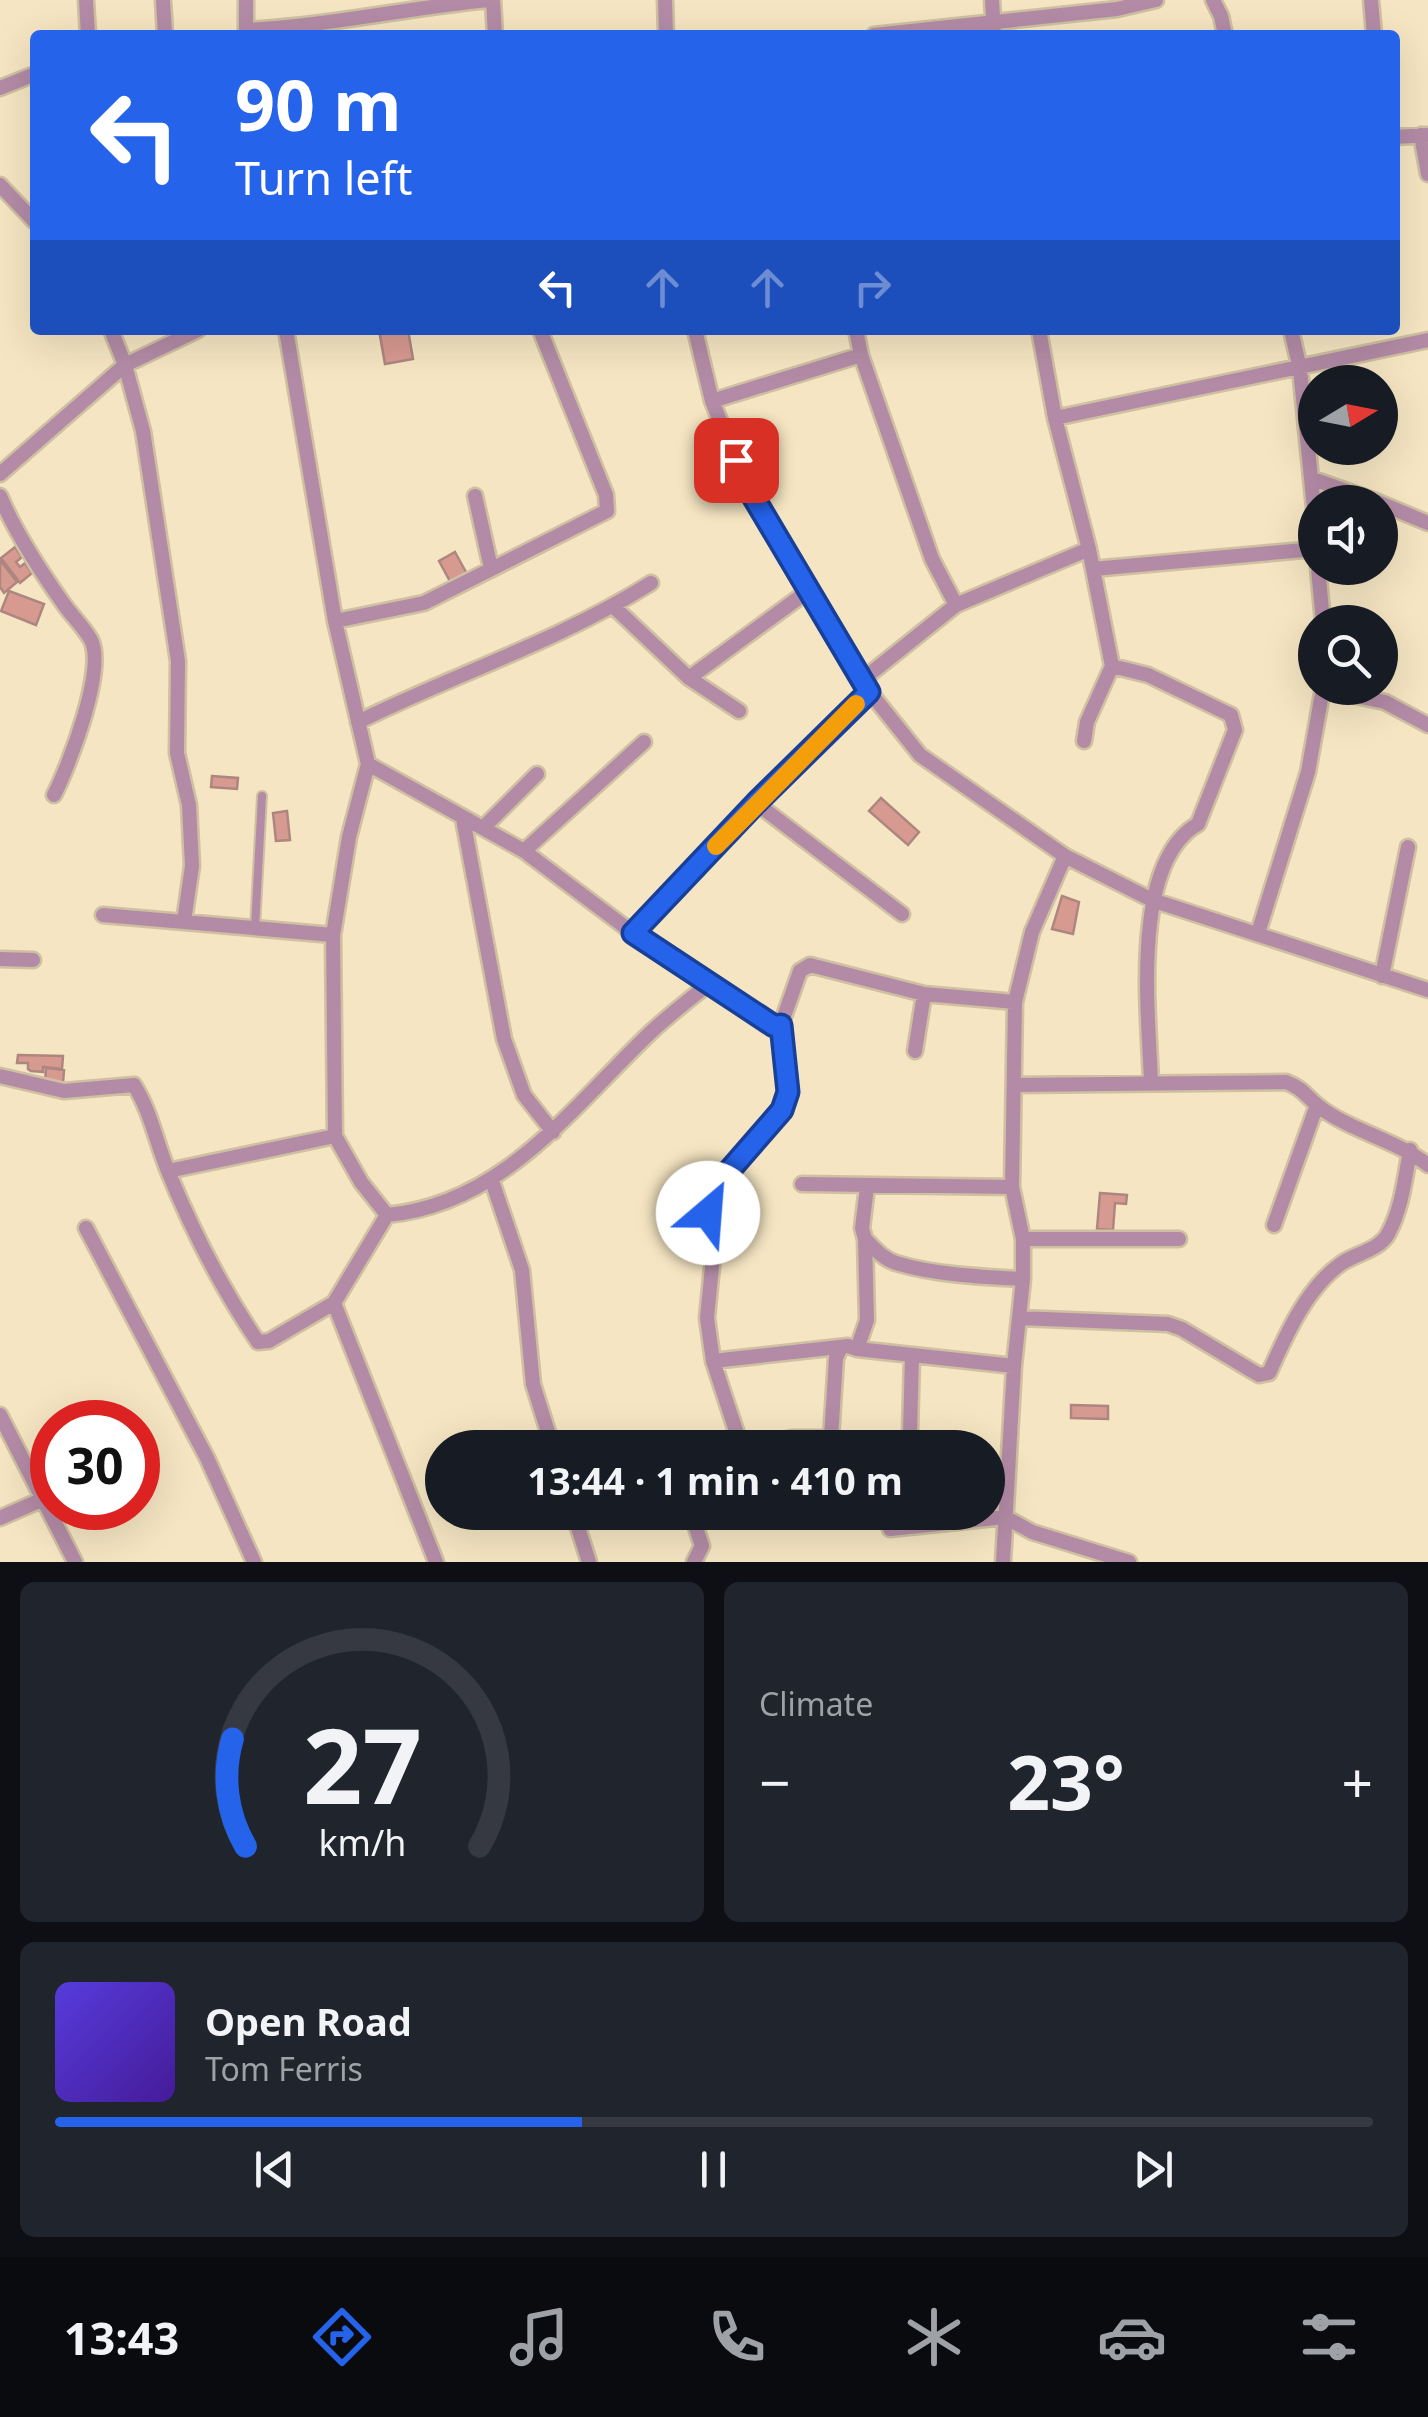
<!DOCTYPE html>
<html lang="en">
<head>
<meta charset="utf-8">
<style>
  body { margin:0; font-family:"Noto Sans",sans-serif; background:#20242c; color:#f1f3f6; height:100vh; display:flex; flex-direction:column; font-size:38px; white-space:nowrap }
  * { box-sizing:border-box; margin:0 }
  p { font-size:32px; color:#9ea1a6 }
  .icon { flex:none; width:55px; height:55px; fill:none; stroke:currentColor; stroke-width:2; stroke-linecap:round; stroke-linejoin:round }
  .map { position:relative; height:1562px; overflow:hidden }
  .sheet { display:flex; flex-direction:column; gap:20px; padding:20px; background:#0d0f14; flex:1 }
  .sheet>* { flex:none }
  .guide { position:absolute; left:30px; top:30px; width:1370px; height:305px; border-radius:10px; box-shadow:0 10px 40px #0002; background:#2563eb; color:#fff; overflow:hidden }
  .needle { width:65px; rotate:80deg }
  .buttons { position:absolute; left:1298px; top:365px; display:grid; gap:20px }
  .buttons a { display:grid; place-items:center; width:100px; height:100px; border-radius:50%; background:#171b24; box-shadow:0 10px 40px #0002; font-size:50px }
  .speed { position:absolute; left:30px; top:1400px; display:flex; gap:20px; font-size:50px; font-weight:700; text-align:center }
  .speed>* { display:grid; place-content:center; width:130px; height:130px; border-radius:50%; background:#171b24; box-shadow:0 10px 40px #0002; line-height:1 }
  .speed .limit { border:15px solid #d22; background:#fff; color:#111 }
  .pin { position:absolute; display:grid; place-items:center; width:85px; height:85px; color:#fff; margin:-42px; border-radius:20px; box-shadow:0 5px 15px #0006 }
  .me { position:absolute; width:110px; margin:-55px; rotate:27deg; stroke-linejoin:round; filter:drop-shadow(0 0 8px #0008) }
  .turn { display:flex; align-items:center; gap:35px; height:210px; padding:0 40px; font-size:45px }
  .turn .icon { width:130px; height:130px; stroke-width:2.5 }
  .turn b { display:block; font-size:70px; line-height:85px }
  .lanes { display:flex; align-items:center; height:95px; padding:0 40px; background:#0003; justify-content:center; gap:50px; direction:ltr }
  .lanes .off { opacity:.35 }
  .big { font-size:75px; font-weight:700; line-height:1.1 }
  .sheet .card { flex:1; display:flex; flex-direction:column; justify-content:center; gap:15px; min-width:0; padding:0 35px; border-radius:15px; background:#20242c }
  .sheet .dial { align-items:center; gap:0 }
  .dial svg { height:260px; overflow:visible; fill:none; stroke:#363941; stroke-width:7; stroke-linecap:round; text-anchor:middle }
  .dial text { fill:#f1f3f6; stroke:none }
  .song { display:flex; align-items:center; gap:30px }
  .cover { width:120px; height:120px; border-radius:15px; background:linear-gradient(135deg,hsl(250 70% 55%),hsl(260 70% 35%)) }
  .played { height:10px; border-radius:5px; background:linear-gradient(90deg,#2563eb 40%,#363941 40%) }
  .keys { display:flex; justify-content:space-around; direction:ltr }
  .heat { display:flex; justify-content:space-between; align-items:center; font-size:55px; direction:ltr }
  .sheet .tiles { flex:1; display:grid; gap:20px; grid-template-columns:1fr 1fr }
  .card:last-child { grid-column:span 2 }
  .trip { position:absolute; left:425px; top:1430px; width:580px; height:100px; border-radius:50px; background:#171b24; box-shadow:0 10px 40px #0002; font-weight:700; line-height:100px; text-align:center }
  .tab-bar { display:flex; height:160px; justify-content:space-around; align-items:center; background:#090b0e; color:#9ea1a6 }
  .tab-bar .icon { width:70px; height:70px }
  .tab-bar .active { color:#2563eb }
  .tab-bar b { font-size:45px; color:#f1f3f6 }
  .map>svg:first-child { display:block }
  .building { fill:#d79a91; stroke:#ad8680; stroke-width:2.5 }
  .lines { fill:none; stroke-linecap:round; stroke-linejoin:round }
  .service-casing { stroke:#cec0a1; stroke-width:12 }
  .minor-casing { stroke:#cec0a1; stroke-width:19 }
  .service { stroke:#b38ba6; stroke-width:8 }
  .minor { stroke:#b38ba6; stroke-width:14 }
  .route-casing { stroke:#184099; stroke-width:25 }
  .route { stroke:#2563eb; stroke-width:18 }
  .slow { stroke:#f59e0b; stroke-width:18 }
</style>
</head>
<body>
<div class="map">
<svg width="1428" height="1562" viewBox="0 0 1428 1562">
  <rect width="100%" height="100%" fill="#f5e5c2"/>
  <path class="building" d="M 379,330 L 408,330 L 413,359 L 385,364 Z
    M 745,441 L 749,451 L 755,450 L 759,459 L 768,455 L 776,472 L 752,482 L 736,444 Z
    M 15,547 L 22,557 L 16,562 L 20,567 L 25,563 L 32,573 L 20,583 L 1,558 Z
    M 455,552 L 467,574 L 451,583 L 439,561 Z
    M 0,560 L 17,582 L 4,593 L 0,587 Z
    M 9,591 L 44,604 L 36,625 L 1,611 Z
    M 212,776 L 238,778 L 237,789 L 211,787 Z
    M 881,798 L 919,832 L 908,845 L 869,811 Z
    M 287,811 L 290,840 L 276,841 L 273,813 Z
    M 1062,896 L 1079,902 L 1073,934 L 1052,929 Z
    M 18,1055 L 63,1056 L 62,1069 L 43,1067 L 43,1072 L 31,1071 L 28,1069 L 28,1063 L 17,1063 Z
    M 46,1068 L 64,1070 L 63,1083 L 45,1082 Z
    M 1100,1193 L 1127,1195 L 1126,1204 L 1115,1203 L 1113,1230 L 1097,1229 Z
    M 1071,1405 L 1108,1406 L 1108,1419 L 1071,1418 Z"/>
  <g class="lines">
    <g class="service-casing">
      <path id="service" d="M 255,928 L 262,796"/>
    </g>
    <g class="minor-casing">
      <path id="minor" d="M 86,0 L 88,35
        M 163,0 L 165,35
        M 246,0 L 246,35
        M 493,0 L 495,35
        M 665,0 L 666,35
        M 992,0 L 994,35
        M 1213,0 L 1221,16 L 1225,35
        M 1371,0 L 1374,35
        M 246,30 C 328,26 407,8 488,0
        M 874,35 L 1117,9 L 1156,0
        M 0,88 L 35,74
        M 1421,135 L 1428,174
        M 1395,137 L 1428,135
        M 0,185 L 35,222
        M 111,330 L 125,365 L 143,431 L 178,661 L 177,753 L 189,805 L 192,866 L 184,921
        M 286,330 L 335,621 L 368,764 L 349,837 L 333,935 L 335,1136 L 361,1182 L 387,1215
        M 695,330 L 712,401 L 748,489 L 861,681 L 920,755 L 1065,856 L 1152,900 L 1428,990
        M 856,330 L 861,355 L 932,559 L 956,605
        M 1039,330 L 1055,418 L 1089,549 L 1112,666 L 1087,722 L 1084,741
        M 1291,330 L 1300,369 L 1315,518
        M 712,401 L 861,355
        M 1055,418 L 1428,340
        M 0,474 L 125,365 L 198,330
        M 1313,479 L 1378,502
        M 0,496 C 16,534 39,569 63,603 C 71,615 84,627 91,640 C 106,669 69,766 54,795
        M 475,496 L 491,568
        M 1380,503 L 1428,523
        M 1318,568 L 1323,622
        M 1093,569 L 1315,549
        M 613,606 L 689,678 L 739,711
        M 335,621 L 424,603 L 607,511 L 606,495 L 540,330
        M 1112,666 L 1148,675 L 1231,715 L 1235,730 L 1198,824 C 1130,863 1149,1015 1151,1083
        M 689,678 L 808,591
        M 861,681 L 956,605 L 1089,549
        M 1323,689 L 1385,702 L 1428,725
        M 358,722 C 455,674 559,641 651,583
        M 368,764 L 524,851 L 633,933 L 774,1026 L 781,1025
        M 756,803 L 902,914
        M 463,819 L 504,1039 L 524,1095 L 553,1132
        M 484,827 L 537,774
        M 524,851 L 644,742
        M 103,915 L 333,935
        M 633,933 L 756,803 L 869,692
        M 1258,933 L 1308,772 L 1323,688
        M 0,959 L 33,960
        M 1382,976 L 1408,847
        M 915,1051 L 924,994
        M 0,1076 L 64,1091 L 134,1085 C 151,1112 156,1142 168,1171 C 192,1230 222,1289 258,1342 L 269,1341 L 334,1303 L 387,1215
        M 1014,1085 L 1286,1082 C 1302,1088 1305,1095 1317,1105 C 1349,1131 1395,1139 1428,1165
        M 168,1171 L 335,1136
        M 492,1181 L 522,1270 L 533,1384 L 553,1448
        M 802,1184 L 1012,1187
        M 387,1215 C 504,1204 572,1107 651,1032 C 669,1015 690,999 710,983
        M 1274,1225 L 1317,1105
        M 86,1228 L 207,1458 L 254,1562
        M 865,1239 C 874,1248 883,1259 896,1263 C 935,1275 982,1277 1023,1279
        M 1023,1239 L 1179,1239
        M 334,1303 L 436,1562
        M 1019,1318 L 1168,1324 L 1182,1329 L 1259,1375 L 1269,1373 C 1286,1335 1307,1287 1342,1263 C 1357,1253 1379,1250 1388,1234 C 1402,1208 1405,1178 1410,1150
        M 857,1349 L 867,1320 L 865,1239 L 862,1228 L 867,1187
        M 713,1361 L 848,1346 L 857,1349 L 1014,1366
        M 0,1415 L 75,1562
        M 910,1433 L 912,1355
        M 741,1446 L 713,1361 L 707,1318 L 714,1246 L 708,1213 L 709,1193 L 783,1110 L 788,1092 L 781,1025 L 800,971 L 810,965 L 924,994 L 1015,1002
        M 739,1448 L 792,1438 L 831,1438
        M 833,1448 L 831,1438 L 836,1358 L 841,1347
        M 573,1512 L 589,1562
        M 691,1512 L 702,1546 L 694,1562
        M 849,1512 L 849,1515
        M 0,1518 L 41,1500
        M 577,1526 L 605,1512
        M 890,1529 L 1005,1517 L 1032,1532 L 1129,1562
        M 1003,1562 L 1014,1366 L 1023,1279 L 1023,1239 L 1012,1187 L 1015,1002 L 1032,932 L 1065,856"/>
    </g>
    <use href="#service" class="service"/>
    <use href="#minor" class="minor"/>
  </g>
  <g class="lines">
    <g class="route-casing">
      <path id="route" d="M 708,1213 L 709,1194 L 782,1110 L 788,1092 L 781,1025 L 774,1026 L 633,933 L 756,803 L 869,692 L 748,488 L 736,460"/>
    </g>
    <use href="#route" class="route"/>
    <path class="slow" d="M 716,846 L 856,704"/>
  </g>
</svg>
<div class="buttons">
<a><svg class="needle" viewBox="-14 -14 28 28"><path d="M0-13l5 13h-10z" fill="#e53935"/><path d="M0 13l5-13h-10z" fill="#9ea1a6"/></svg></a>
<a><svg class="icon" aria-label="sound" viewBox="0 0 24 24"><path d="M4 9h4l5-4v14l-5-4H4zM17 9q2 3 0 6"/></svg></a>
<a><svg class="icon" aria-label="search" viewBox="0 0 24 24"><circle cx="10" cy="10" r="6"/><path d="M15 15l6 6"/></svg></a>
</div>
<div class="speed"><div class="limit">30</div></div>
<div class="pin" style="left:736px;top:460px;background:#d93025"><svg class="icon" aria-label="arrive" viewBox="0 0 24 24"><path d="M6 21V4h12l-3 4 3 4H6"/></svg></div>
<svg class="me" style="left:708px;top:1213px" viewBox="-20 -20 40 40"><circle r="19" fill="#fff"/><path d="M0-13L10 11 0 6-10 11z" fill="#2563eb"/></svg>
<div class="trip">13:44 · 1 min · 410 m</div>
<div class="guide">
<div class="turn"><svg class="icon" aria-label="left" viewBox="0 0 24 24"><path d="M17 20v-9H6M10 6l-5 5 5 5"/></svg><div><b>90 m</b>Turn left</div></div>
<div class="lanes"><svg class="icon" aria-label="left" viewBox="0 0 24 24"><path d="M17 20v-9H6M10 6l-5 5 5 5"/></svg><svg class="icon off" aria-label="ahead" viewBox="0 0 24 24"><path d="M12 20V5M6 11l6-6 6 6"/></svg><svg class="icon off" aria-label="ahead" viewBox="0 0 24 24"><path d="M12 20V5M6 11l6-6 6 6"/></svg><svg class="icon off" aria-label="right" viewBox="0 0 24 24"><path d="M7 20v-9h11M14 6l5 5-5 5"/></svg></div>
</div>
</div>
<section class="sheet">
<div class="tiles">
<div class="card dial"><svg viewBox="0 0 100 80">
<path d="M14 69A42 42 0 1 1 86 69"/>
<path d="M14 69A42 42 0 0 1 10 36" stroke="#2563eb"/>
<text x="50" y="56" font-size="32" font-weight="700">27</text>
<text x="50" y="72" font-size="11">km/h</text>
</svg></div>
<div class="card"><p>Climate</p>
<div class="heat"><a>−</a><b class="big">23°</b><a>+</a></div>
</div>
<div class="card">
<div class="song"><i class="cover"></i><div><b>Open Road</b><p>Tom Ferris</p></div></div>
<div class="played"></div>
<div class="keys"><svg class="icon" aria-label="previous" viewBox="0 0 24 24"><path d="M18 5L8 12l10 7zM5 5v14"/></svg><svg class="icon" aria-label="pause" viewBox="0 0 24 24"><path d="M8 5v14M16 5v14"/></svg><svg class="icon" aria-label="next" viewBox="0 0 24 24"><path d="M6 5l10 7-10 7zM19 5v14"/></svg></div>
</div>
</div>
</section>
<nav class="tab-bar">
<b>13:43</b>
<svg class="icon active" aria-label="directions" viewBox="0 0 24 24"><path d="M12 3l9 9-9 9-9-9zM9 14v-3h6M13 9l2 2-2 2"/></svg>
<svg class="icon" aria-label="music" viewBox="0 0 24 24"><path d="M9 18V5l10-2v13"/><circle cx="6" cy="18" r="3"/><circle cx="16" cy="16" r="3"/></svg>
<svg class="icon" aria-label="phone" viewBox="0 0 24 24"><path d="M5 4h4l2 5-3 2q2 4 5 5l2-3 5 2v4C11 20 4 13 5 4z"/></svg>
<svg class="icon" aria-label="climate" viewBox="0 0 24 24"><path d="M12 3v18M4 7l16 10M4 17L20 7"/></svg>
<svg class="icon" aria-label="car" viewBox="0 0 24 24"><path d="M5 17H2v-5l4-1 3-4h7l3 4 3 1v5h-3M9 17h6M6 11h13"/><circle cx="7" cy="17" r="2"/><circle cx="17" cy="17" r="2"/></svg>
<svg class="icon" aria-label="filters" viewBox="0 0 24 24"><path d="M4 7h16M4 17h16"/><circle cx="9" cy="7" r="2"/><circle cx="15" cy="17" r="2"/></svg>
</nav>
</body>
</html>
